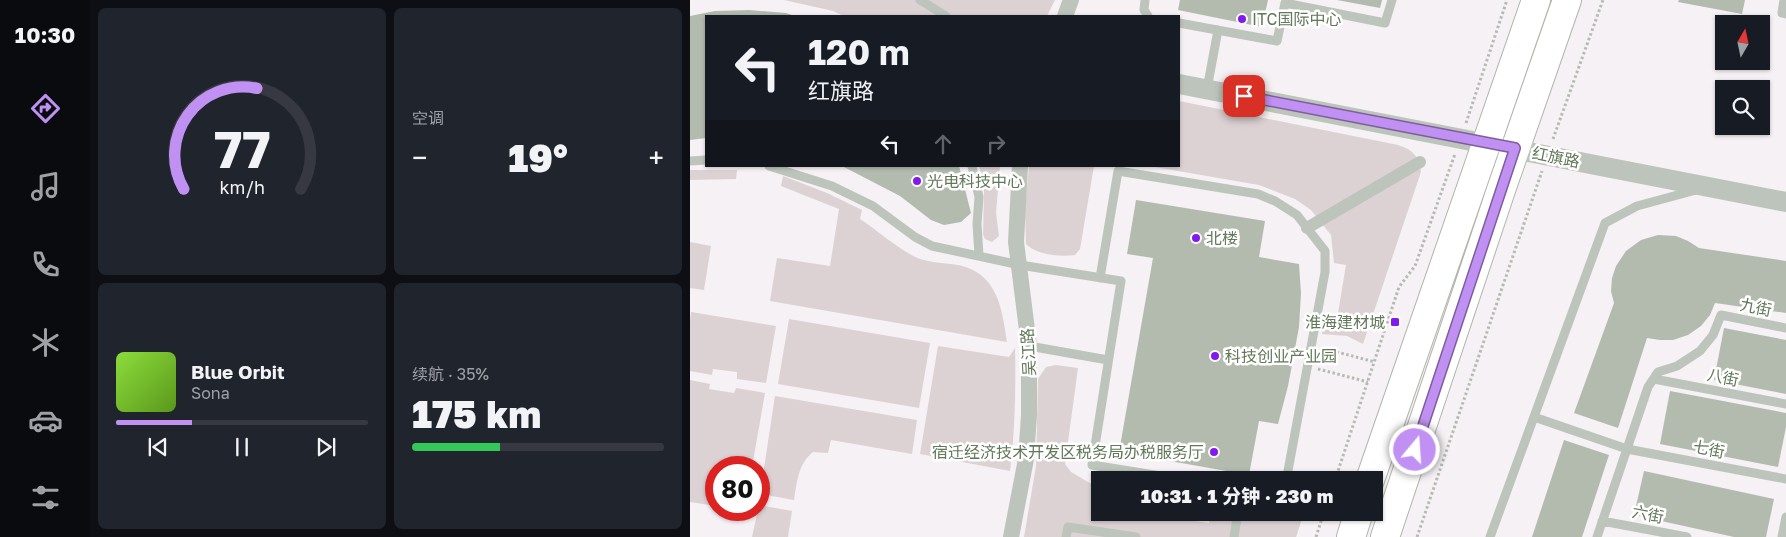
<!DOCTYPE html>
<html lang="zh">
<head>
<meta charset="utf-8">
<style>
  body { margin:0; font-family:"Golos Text","Noto Sans SC",sans-serif; background:#20242c; color:#f1f3f6; height:100vh; display:flex; flex-direction:column; font-size:19px; white-space:nowrap }
  * { box-sizing:border-box; margin:0 }
  p { font-size:16px; color:#9ea1a6 }
  .icon { flex:none; width:28px; height:28px; fill:none; stroke:currentColor; stroke-width:2; stroke-linecap:round; stroke-linejoin:round }
  .map { position:relative; flex:1; overflow:hidden }
  .drawer { display:flex; flex-direction:column; gap:8px; padding:8px; background:#0d0f14; width:600px }
  .drawer>* { flex:none }
  .guide { position:absolute; left:15px; top:15px; width:475px; height:152px; border-radius:0px; box-shadow:0 1px 4px #0004; background:#171b24; color:#f1f3f6; overflow:hidden }
  .needle { width:32px; rotate:9deg }
  .controls { position:absolute; left:1025px; top:15px; display:grid; gap:10px }
  .controls a { display:grid; place-items:center; width:55px; height:55px; border-radius:0px; background:#171b24; box-shadow:0 1px 4px #0004; font-size:25px }
  .speed { position:absolute; left:15px; top:456px; display:flex; gap:10px; font-size:25px; font-weight:700; text-align:center }
  .speed>* { display:grid; place-content:center; width:65px; height:65px; border-radius:50%; background:#171b24; box-shadow:0 1px 4px #0004; line-height:1 }
  .speed .limit { border:8px solid #d22; background:#fff; color:#111 }
  .pin { position:absolute; display:grid; place-items:center; width:42px; height:42px; color:#fff; margin:-21px; border-radius:10px; box-shadow:0 2px 8px #0006 }
  .me { position:absolute; width:55px; margin:-28px; rotate:18deg; stroke-linejoin:round; filter:drop-shadow(0 0 4px #0008) }
  .turn { display:flex; align-items:center; gap:18px; height:105px; padding:0 20px; font-size:22px }
  .turn .icon { width:65px; height:65px; stroke-width:2.5 }
  .turn b { display:block; font-size:35px; line-height:42px }
  .lanes { display:flex; align-items:center; height:48px; padding:0 20px; background:#0003; justify-content:center; gap:25px; direction:ltr }
  .lanes .off { opacity:.35 }
  .big { font-size:38px; font-weight:800; line-height:1.1 }
  .drawer .tile { flex:1; display:flex; flex-direction:column; justify-content:center; gap:8px; min-width:0; padding:0 18px; border-radius:8px; background:#20242c }
  .drawer .dial { align-items:center; gap:0 }
  .dial svg { height:130px; overflow:visible; fill:none; stroke:#363941; stroke-width:7; stroke-linecap:round; text-anchor:middle }
  .dial text { fill:#f1f3f6; stroke:none }
  .song { display:flex; align-items:center; gap:15px }
  .cover { width:60px; height:60px; border-radius:8px; background:linear-gradient(135deg,hsl(90 70% 55%),hsl(90 70% 35%)) }
  .played { height:5px; border-radius:2px; background:linear-gradient(90deg,#c091f2 30%,#363941 30%) }
  .keys { display:flex; justify-content:space-around; direction:ltr }
  .heat { display:flex; justify-content:space-between; align-items:center; font-size:28px; direction:ltr }
  .charge { height:8px; border-radius:4px; background:linear-gradient(90deg,#34c759 35%,#363941 0) }
  .drawer .tiles { flex:1; display:grid; gap:8px; grid-template-columns:repeat(2,1fr) }
  .trip { position:absolute; left:401px; top:471px; width:292px; height:50px; border-radius:0px; background:#171b24; box-shadow:0 1px 4px #0004; font-weight:800; line-height:50px; text-align:center }
  main { display:flex; flex:1; min-height:0 }
  .tabs { display:flex; flex-direction:column; width:90px; justify-content:space-around; align-items:center; background:#090b0e; color:#9ea1a6 }
  .tabs .icon { width:35px; height:35px }
  .tabs .current { color:#c091f2 }
  .tabs b { font-size:22px; color:#f1f3f6 }
  .map>svg:first-child { display:block }
  .green { fill:#dcd2d3 }
  .building { fill:#b3bbaf }
  .lines { fill:none; stroke-linecap:round; stroke-linejoin:round }
  .trunk-casing { stroke:#afb6ac; stroke-width:30 }
  .path { stroke:#b5bbb3; stroke-width:3; stroke-dasharray:2.5 2.5; stroke-linecap:butt }
  .service { stroke:#bdc4bb; stroke-width:9 }
  .pedestrian { stroke:#bdc4bb; stroke-width:12 }
  .minor { stroke:#bdc4bb; stroke-width:16 }
  .tertiary { stroke:#bdc4bb; stroke-width:20 }
  .trunk { stroke:#fff; stroke-width:28 }
  .route-casing { stroke:#7d5e9d; stroke-width:12 }
  .route { stroke:#c091f2; stroke-width:9 }
  .poi-dot { fill:#831aec; stroke:#fff; stroke-width:2 }
  .labels { text-anchor:middle; stroke-width:5; stroke-linejoin:round; paint-order:stroke }
  .poi-label { font-size:16px; fill:#63785a; stroke:#fff; text-anchor:start }
  .street-label { font-size:16px; fill:#63785a; stroke:#fff }
</style>
</head>
<body>
<main>
<nav class="tabs">
<b>10:30</b>
<svg class="icon current" aria-label="directions" viewBox="0 0 24 24"><path d="M12 3l9 9-9 9-9-9zM9 14v-3h6M13 9l2 2-2 2"/></svg>
<svg class="icon" aria-label="music" viewBox="0 0 24 24"><path d="M9 18V5l10-2v13"/><circle cx="6" cy="18" r="3"/><circle cx="16" cy="16" r="3"/></svg>
<svg class="icon" aria-label="phone" viewBox="0 0 24 24"><path d="M5 4h4l2 5-3 2q2 4 5 5l2-3 5 2v4C11 20 4 13 5 4z"/></svg>
<svg class="icon" aria-label="climate" viewBox="0 0 24 24"><path d="M12 3v18M4 7l16 10M4 17L20 7"/></svg>
<svg class="icon" aria-label="car" viewBox="0 0 24 24"><path d="M5 17H2v-5l4-1 3-4h7l3 4 3 1v5h-3M9 17h6M6 11h13"/><circle cx="7" cy="17" r="2"/><circle cx="17" cy="17" r="2"/></svg>
<svg class="icon" aria-label="filters" viewBox="0 0 24 24"><path d="M4 7h16M4 17h16"/><circle cx="9" cy="7" r="2"/><circle cx="15" cy="17" r="2"/></svg>
</nav>
<section class="drawer">
<div class="tiles">
<div class="tile dial"><svg viewBox="0 0 100 80">
<path d="M14 69A42 42 0 1 1 86 69"/>
<path d="M14 69A42 42 0 0 1 59 7" stroke="#c091f2"/>
<text x="50" y="56" font-size="32" font-weight="700">77</text>
<text x="50" y="72" font-size="11">km/h</text>
</svg></div>
<div class="tile"><p>空调</p>
<div class="heat"><a>−</a><b class="big">19°</b><a>+</a></div>
</div>
<div class="tile">
<div class="song"><i class="cover"></i><div><b>Blue Orbit</b><p>Sona</p></div></div>
<div class="played"></div>
<div class="keys"><svg class="icon" aria-label="previous" viewBox="0 0 24 24"><path d="M18 5L8 12l10 7zM5 5v14"/></svg><svg class="icon" aria-label="pause" viewBox="0 0 24 24"><path d="M8 5v14M16 5v14"/></svg><svg class="icon" aria-label="next" viewBox="0 0 24 24"><path d="M6 5l10 7-10 7zM19 5v14"/></svg></div>
</div>
<div class="tile"><p>续航 · 35%</p><b class="big">175 km</b><div class="charge"></div></div>
</div>
</section>
<div class="map">
<svg width="1096" height="537" viewBox="0 0 1096 537">
  <rect width="100%" height="100%" fill="#f5f1f4"/>
  <path class="green" d="M 94,0 L 365,0 L 357,16 L 154,16 L 143,11 Z
    M 489,101 L 708,145 C 723,150 729,156 731,172 L 673,344 L 657,336 L 632,334 L 634,324 L 646,325 L 656,265 L 644,263 L 641,235 L 621,210 L 605,199 L 569,185 L 459,166 L 489,166 Z
    M 289,166 L 310,166 L 306,213 L 309,236 L 302,242 L 295,239 L 293,234 L 294,191 Z
    M 339,166 L 404,166 L 390,249 L 385,255 C 369,257 347,255 336,244 L 335,210 Z
    M 0,170 L 47,170 L 46,179 L 0,180 Z
    M 93,176 L 137,193 L 172,210 L 170,219 C 189,231 208,250 230,259 C 243,263 255,263 268,265 C 308,273 312,309 317,342 L 80,301 L 87,258 L 140,266 L 149,209 L 91,186 Z
    M 0,242 L 21,246 L 14,290 L 0,288 Z
    M 1,312 L 86,326 L 76,383 L 47,379 L 47,372 L 23,369 L 22,375 L 0,371 L 0,321 Z
    M 99,319 L 240,343 L 229,408 L 88,384 Z
    M 248,346 L 319,357 L 325,348 C 326,390 325,430 320,471 L 230,454 Z
    M 366,365 L 388,368 L 375,464 L 381,472 L 410,489 L 410,512 L 451,513 L 519,523 L 520,513 L 614,513 L 606,537 L 334,537 L 346,466 L 348,379 L 356,367 Z
    M 0,380 L 20,384 L 19,389 L 44,393 L 46,388 L 75,393 L 62,467 L 26,468 L 26,506 L 0,502 Z
    M 85,396 L 227,420 L 222,454 L 141,440 L 138,453 L 123,452 C 108,464 107,482 104,500 L 70,494 Z
    M 69,505 L 102,511 L 98,537 L 62,537 Z"/>
  <path class="building" d="M 490,0 L 578,0 L 572,27 L 488,10 Z
    M 647,0 L 692,0 L 690,8 Z
    M 989,0 L 1055,0 L 1052,14 L 988,2 Z
    M 59,10 L 96,13 L 105,16 L 16,16 L 16,138 L 0,140 L 0,16 L 25,11 Z
    M 152,166 L 269,166 L 281,213 L 271,222 L 254,225 L 241,220 L 210,196 Z
    M 446,200 L 575,221 L 569,257 L 609,264 L 611,293 L 609,327 L 598,386 L 588,424 L 569,421 L 559,475 L 429,452 L 463,258 L 437,254 Z
    M 968,235 L 986,236 L 998,241 L 1009,248 L 1096,261 L 1096,313 L 1025,303 L 1020,315 L 1011,326 L 998,335 L 983,340 L 970,340 L 957,338 L 928,428 L 884,413 L 924,303 L 921,291 L 922,278 L 926,266 L 936,251 L 951,240 Z
    M 1034,328 L 1096,340 L 1096,394 L 1024,380 Z
    M 980,391 L 1096,413 L 1096,427 L 1088,467 L 970,444 Z
    M 874,440 L 919,455 L 892,537 L 842,537 Z
    M 954,471 L 1084,499 L 1076,537 L 1044,537 L 944,515 Z"/>
  <g class="lines">
    <g class="trunk-casing">
      <path id="trunk" d="M 680,480 L 846,0
        M 661,537 L 669,512
        M 695,537 L 811,190 L 877,0"/>
    </g>
    <path class="path" d="M 776,123 L 817,0
      M 863,139 L 913,0
      M 632,348 L 685,362
      M 628,369 L 678,382
      M 645,480 L 709,287 L 725,266 L 765,154
      M 626,537 L 634,512
      M 727,537 L 852,171"/>
    <path class="service" d="M 230,0 L 256,16
      M 455,0 L 454,10 L 458,16
      M 1094,0 L 1092,13 L 1096,14
      M 489,23 L 587,41 L 595,3 L 695,23 L 702,0
      M 517,89 L 528,30
      M 0,161 L 16,160
      M 79,166 L 142,186 L 183,206 L 225,237 L 242,246 L 330,265 L 431,281 L 402,465 L 496,480
      M 282,166 L 289,197 L 287,224 L 289,255
      M 410,278 L 428,171 L 568,194 L 585,201 L 607,215 L 635,251 L 635,272 L 597,476 L 594,480
      M 339,346 L 418,360
      M 964,379 L 1096,404
      M 844,417 L 937,449 L 1096,479
      M 912,521 L 997,537
      M 376,537 L 378,527 L 446,537
      M 544,537 L 548,512
      M 800,537 L 915,223 L 947,206 L 1006,190
      M 907,537 L 958,387 L 968,372 L 987,366 L 1010,351 L 1023,335 L 1031,315 L 1096,328
      M 1092,537 L 1096,517"/>
    <path class="pedestrian" d="M 617,228 L 730,162"/>
    <path class="minor" d="M 375,16 L 381,0
      M 321,537 L 336,459 L 339,415 L 339,346 L 326,242 L 330,166"/>
    <path class="tertiary" d="M 489,84 L 1096,202"/>
    <use href="#trunk" class="trunk"/>
  </g>
  <g class="lines">
    <g class="route-casing">
      <path id="route" d="M 554,96 L 825,148 L 725,450"/>
    </g>
    <use href="#route" class="route"/>
  </g>
  <g class="poi-dot">
    <circle cx="552" cy="19" r="5"/>
    <circle cx="227" cy="181" r="5"/>
    <circle cx="506" cy="238" r="5"/>
    <rect x="700" y="317" width="10" height="10" rx="2.5"/>
    <circle cx="525" cy="356" r="5"/>
    <circle cx="524" cy="452" r="5"/>
  </g>
  <g class="labels">
    <g class="poi-label">
      <text x="562" y="25">ITC国际中心</text>
      <text x="237" y="187">光电科技中心</text>
      <text x="516" y="244">北楼</text>
      <text x="695" y="328" text-anchor="end">淮海建材城</text>
      <text x="535" y="362">科技创业产业园</text>
      <text x="514" y="458" text-anchor="end">宿迁经济技术开发区税务局办税服务厅</text>
    </g>
    <g class="street-label">
      <text transform="translate(866 157) rotate(11)" y="6">红旗路</text>
      <text transform="translate(1066 307) rotate(11)" y="6">九街</text>
      <text transform="translate(338 352) rotate(-93)" y="6">吴江路</text>
      <text transform="translate(1033 377) rotate(11)" y="6">八街</text>
      <text transform="translate(1019 449) rotate(11)" y="6">七街</text>
      <text transform="translate(958 514) rotate(11)" y="6">六街</text>
    </g>
  </g>
</svg>
<div class="controls">
<a><svg class="needle" viewBox="-14 -14 28 28"><path d="M0-13l5 13h-10z" fill="#e53935"/><path d="M0 13l5-13h-10z" fill="#9ea1a6"/></svg></a>
<a><svg class="icon" aria-label="search" viewBox="0 0 24 24"><circle cx="10" cy="10" r="6"/><path d="M15 15l6 6"/></svg></a>
</div>
<div class="speed"><div class="limit">80</div></div>
<div class="pin" style="left:554px;top:96px;background:#d93025"><svg class="icon" aria-label="arrive" viewBox="0 0 24 24"><path d="M6 21V4h12l-3 4 3 4H6"/></svg></div>
<svg class="me" style="left:725px;top:450px" viewBox="-20 -20 40 40"><circle r="17" fill="#c091f2" stroke="#fff" stroke-width="3"/><path d="M0-11L8 9 0 5-8 9z" fill="#fff"/></svg>
<div class="trip">10:31 · 1 分钟 · 230 m</div>
<div class="guide">
<div class="turn"><svg class="icon" aria-label="left" viewBox="0 0 24 24"><path d="M17 20v-9H6M10 6l-5 5 5 5"/></svg><div><b>120 m</b>红旗路</div></div>
<div class="lanes"><svg class="icon" aria-label="left" viewBox="0 0 24 24"><path d="M17 20v-9H6M10 6l-5 5 5 5"/></svg><svg class="icon off" aria-label="ahead" viewBox="0 0 24 24"><path d="M12 20V5M6 11l6-6 6 6"/></svg><svg class="icon off" aria-label="right" viewBox="0 0 24 24"><path d="M7 20v-9h11M14 6l5 5-5 5"/></svg></div>
</div>
</div>
</main>
</body>
</html>
